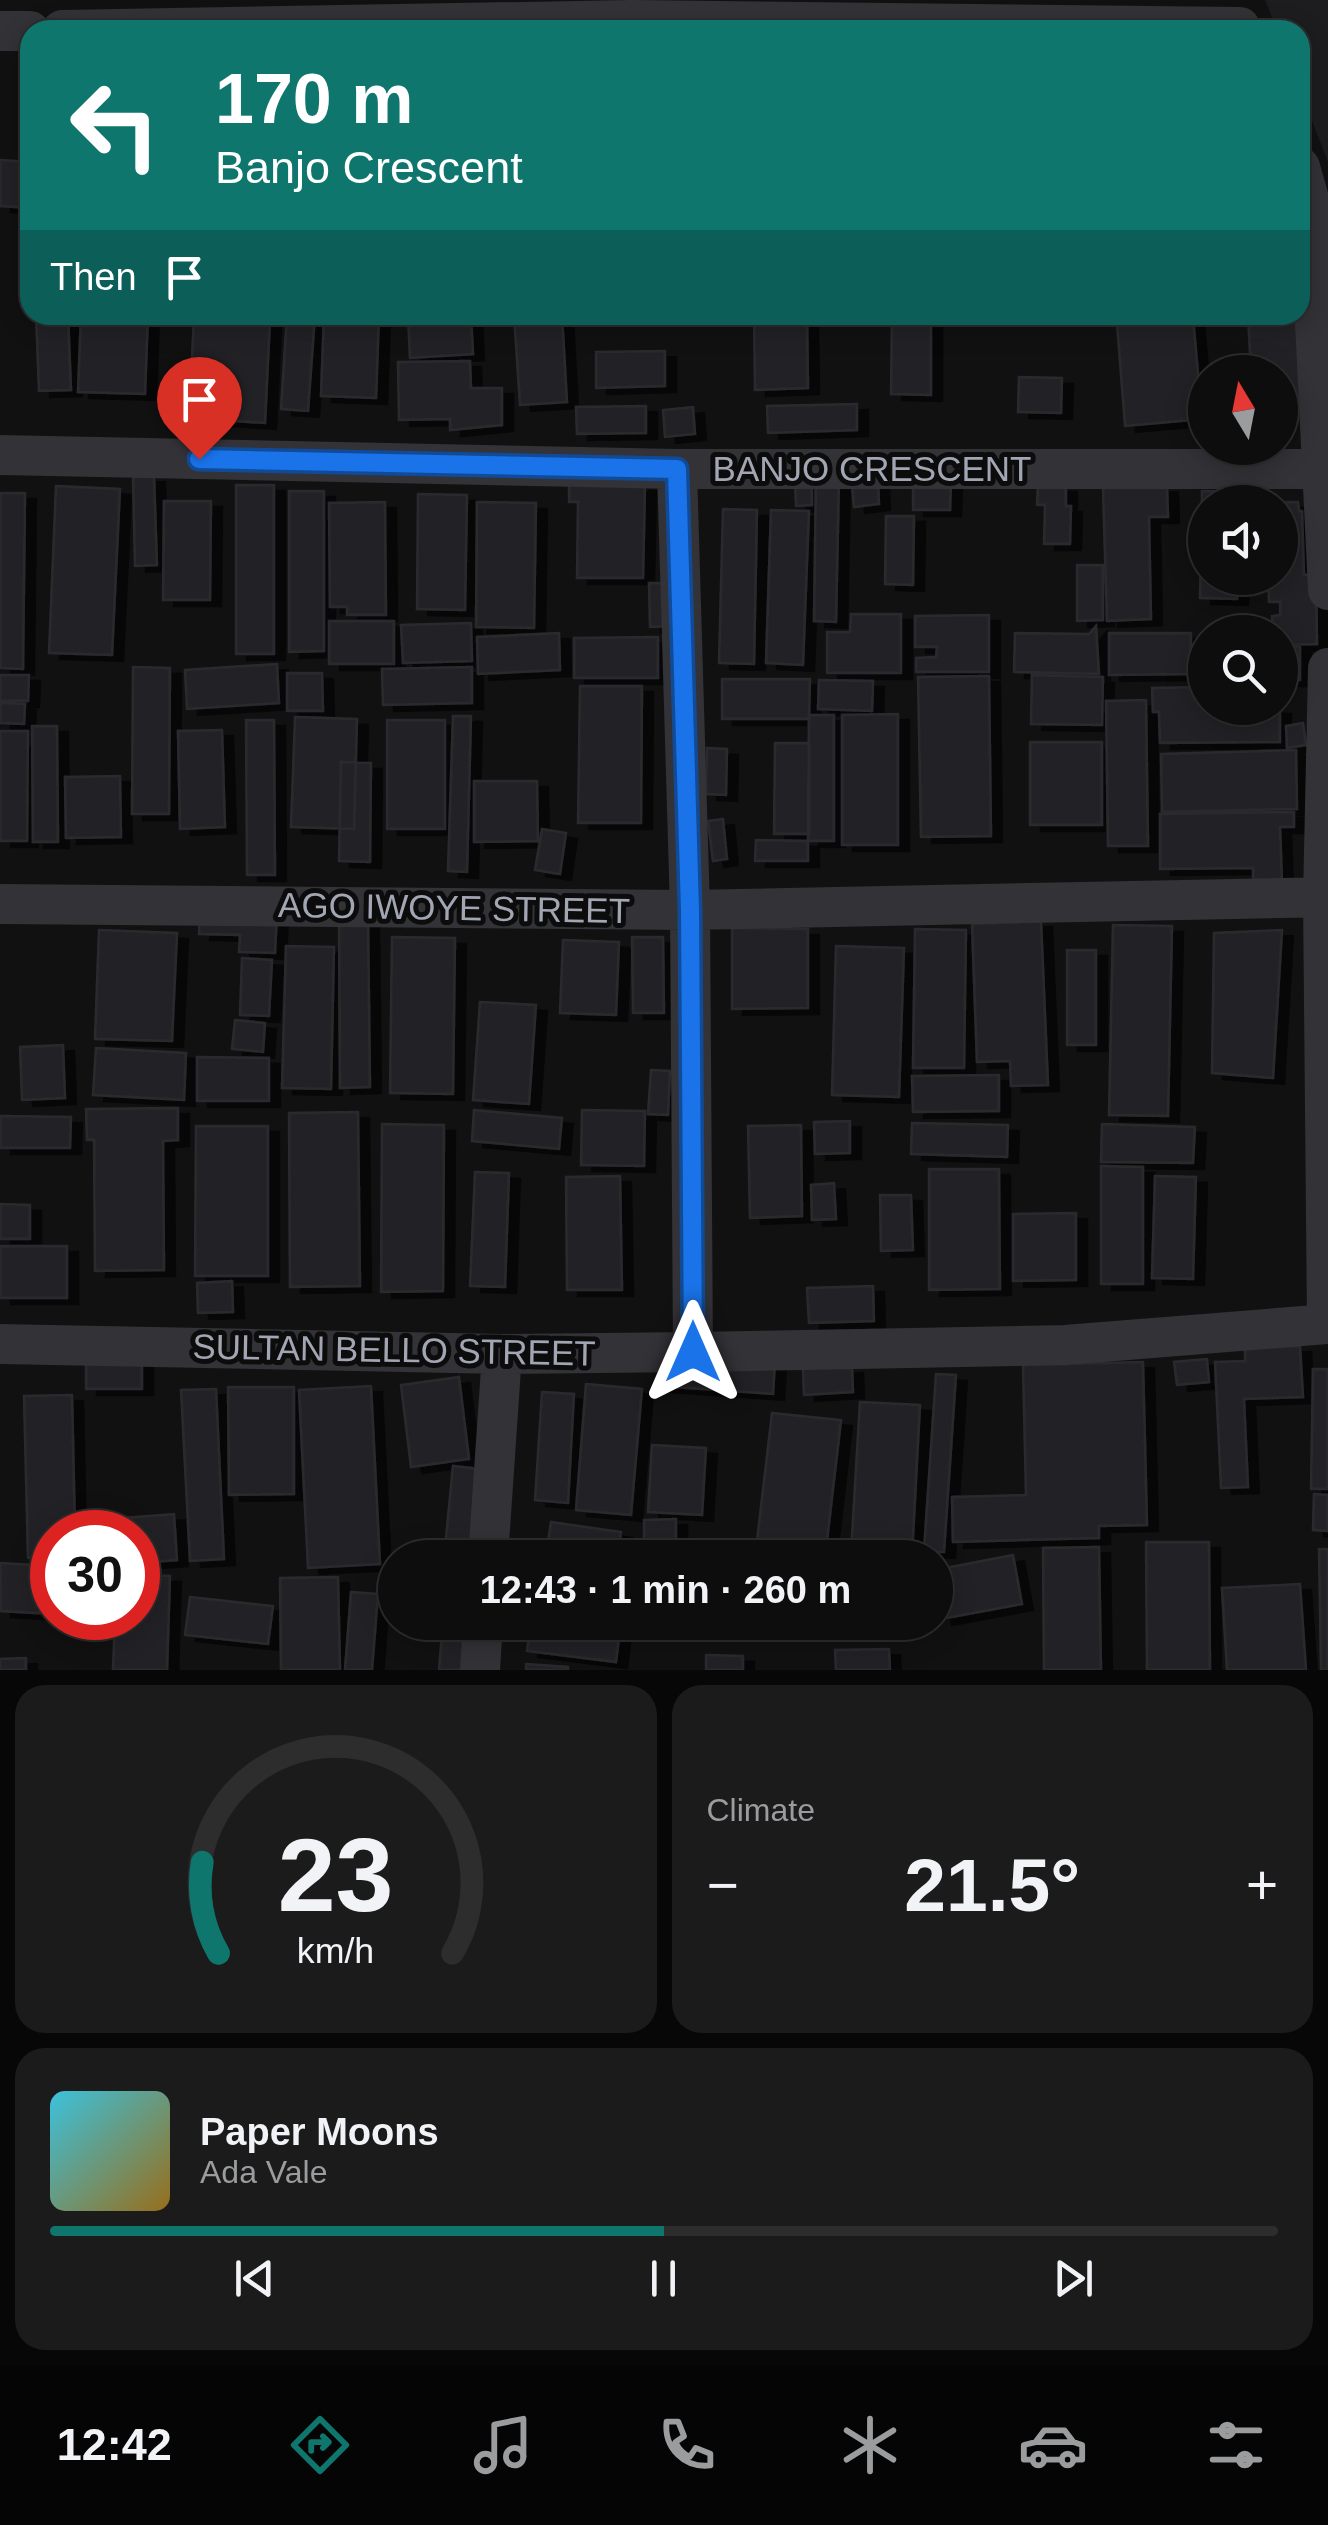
<!DOCTYPE html>
<html lang="en">
<head>
<meta charset="utf-8">
<style>
  body { margin:0; font-family:Helvetica,sans-serif; background:#1b1b1c; color:#f1f3f6; height:100vh; display:flex; flex-direction:column; font-size:38px; white-space:nowrap }
  * { box-sizing:border-box; margin:0 }
  p { font-size:32px; color:#9a9c9e }
  .icon { flex:none; width:55px; height:55px; fill:none; stroke:currentColor; stroke-width:2; stroke-linecap:round; stroke-linejoin:round }
  .map { position:relative; height:1670px; overflow:hidden }
  .panel { display:flex; flex-direction:column; gap:15px; padding:15px; background:#070708; flex:1 }
  .panel>* { flex:none }
  .hud { position:absolute; left:20px; top:20px; width:1290px; height:305px; border-radius:30px; box-shadow:0 5px 25px #0003,0 0 0 2px #2d2d2e; background:#0f766e; color:#fff; overflow:hidden }
  .needle { width:65px; rotate:350deg }
  .fabs { position:absolute; left:1188px; top:355px; display:grid; gap:20px }
  .fabs a { display:grid; place-items:center; width:110px; height:110px; border-radius:50%; background:#0d0d0e; box-shadow:0 5px 25px #0003,0 0 0 2px #2d2d2e; font-size:50px }
  .speed { position:absolute; left:30px; top:1510px; display:flex; gap:20px; font-size:50px; font-weight:700; text-align:center }
  .speed>* { display:grid; place-content:center; width:130px; height:130px; border-radius:50%; background:#0d0d0e; box-shadow:0 5px 25px #0003,0 0 0 2px #2d2d2e; line-height:1 }
  .speed .limit { border:15px solid #d22; background:#fff; color:#111 }
  .pin { position:absolute; display:grid; place-items:center; width:85px; height:85px; color:#fff; margin:-102px -42px; border-radius:50% 50% 50% 0; rotate:-45deg; box-shadow:0 0 10px #0007 }
  .pin .icon { rotate:45deg }
  .me { position:absolute; width:110px; margin:-55px; rotate:0deg; stroke-linejoin:round; filter:drop-shadow(0 0 8px #0008) }
  .turn { display:flex; align-items:center; gap:35px; height:210px; padding:0 30px; font-size:45px }
  .turn .icon { width:130px; height:130px; stroke-width:2.5 }
  .turn b { display:block; font-size:70px; line-height:85px }
  .then { display:flex; align-items:center; height:95px; padding:0 30px; background:#0003; gap:20px; font-size:38px }
  .big { font-size:75px; font-weight:700; line-height:1.1 }
  .panel .card { flex:1; display:flex; flex-direction:column; justify-content:center; gap:15px; min-width:0; padding:0 35px; border-radius:30px; background:#1b1b1c }
  .panel .dial { align-items:center; gap:0 }
  .dial svg { height:260px; overflow:visible; fill:none; stroke:#2d2d2e; stroke-width:7; stroke-linecap:round; text-anchor:middle }
  .dial text { fill:#f1f3f6; stroke:none }
  .song { display:flex; align-items:center; gap:30px }
  .cover { width:120px; height:120px; border-radius:15px; background:linear-gradient(135deg,hsl(190 70% 55%),hsl(40 70% 35%)) }
  .played { height:10px; border-radius:5px; background:linear-gradient(90deg,#0f766e 50%,#2d2d2e 50%) }
  .keys { display:flex; justify-content:space-around; direction:ltr }
  .heat { display:flex; justify-content:space-between; align-items:center; font-size:55px; direction:ltr }
  .panel .tiles { flex:1; display:grid; gap:15px; grid-template-columns:1fr 1fr }
  .card:last-child { grid-column:span 2 }
  .trip { position:absolute; left:378px; top:1540px; width:575px; height:100px; border-radius:50px; background:#0d0d0e; box-shadow:0 5px 25px #0003,0 0 0 2px #2d2d2e; font-weight:700; line-height:100px; text-align:center }
  .tab-bar { display:flex; height:160px; justify-content:space-around; align-items:center; background:#050506; color:#9a9c9e }
  .tab-bar .icon { width:70px; height:70px }
  .tab-bar .current { color:#0f766e }
  .tab-bar b { font-size:45px; color:#f1f3f6 }
  .map>svg:first-child { display:block }
  .built { fill:#1d1d1f }
  .building { fill:#242426; stroke:#2b2b2e; stroke-width:2.5; filter:url(#shadow) }
  .lines { fill:none; stroke-linecap:round; stroke-linejoin:round }
  .minor { stroke:#323237; stroke-width:40 }
  .route-casing { stroke:#114b97; stroke-width:25 }
  .route { stroke:#1a73e8; stroke-width:18 }
  .labels { text-anchor:middle; stroke-width:10; stroke-linejoin:round; paint-order:stroke }
  .street-label { font-size:35px; fill:#a2a6b3; stroke:#0c0c0d }
</style>
</head>
<body>
<div class="map">
<svg width="1328" height="1670" viewBox="0 0 1328 1670">
  <defs>
    <filter id="shadow"><feDropShadow dx="11" dy="6" stdDeviation="0" flood-color="#0009"/></filter>
  </defs>
  <rect width="100%" height="100%" fill="#111112"/>
  <path class="built" d="M 1265,0 L 1328,0 L 1328,162 L 1300,90 L 1300,30 L 1277,30 Z"/>
  <path class="building" d="M 0,160 L 30,162 L 30,208 L 0,206 Z
    M 36,315 L 68,315 L 71,390 L 39,391 Z
    M 81,315 L 148,315 L 145,394 L 78,392 Z
    M 287,315 L 315,315 L 308,411 L 281,409 Z
    M 324,315 L 379,315 L 376,398 L 321,396 Z
    M 408,315 L 471,315 L 473,354 L 410,358 Z
    M 514,315 L 562,315 L 567,402 L 520,405 Z
    M 754,315 L 807,315 L 808,388 L 755,390 Z
    M 892,315 L 931,315 L 931,395 L 891,394 Z
    M 1248,315 L 1296,315 L 1301,397 L 1280,398 L 1280,372 L 1251,372 Z
    M 194,316 L 270,320 L 265,423 L 221,420 L 222,400 L 190,399 Z
    M 1193,317 L 1202,419 L 1125,426 L 1117,324 Z
    M 665,351 L 665,386 L 596,388 L 596,352 Z
    M 470,361 L 471,388 L 502,388 L 502,425 L 450,430 L 450,419 L 399,420 L 398,362 Z
    M 1019,377 L 1062,378 L 1061,413 L 1018,412 Z
    M 857,404 L 857,430 L 768,433 L 767,406 Z
    M 646,406 L 646,433 L 577,434 L 576,407 Z
    M 693,407 L 695,434 L 665,437 L 663,410 Z
    M 154,476 L 157,565 L 135,566 L 133,477 Z
    M 816,477 L 839,478 L 836,622 L 814,621 Z
    M 812,480 L 812,505 L 796,506 L 795,481 Z
    M 878,482 L 879,504 L 854,507 L 852,485 Z
    M 913,482 L 951,482 L 950,510 L 913,510 Z
    M 569,484 L 645,485 L 643,578 L 577,578 L 578,502 L 569,502 Z
    M 236,485 L 274,485 L 274,654 L 236,654 Z
    M 1038,485 L 1066,486 L 1066,506 L 1071,506 L 1070,544 L 1044,544 L 1045,505 L 1037,505 Z
    M 56,486 L 120,489 L 112,655 L 49,653 Z
    M 1167,486 L 1168,517 L 1149,517 L 1151,619 L 1107,621 L 1103,488 Z
    M 289,491 L 324,491 L 324,651 L 289,652 Z
    M 1202,491 L 1239,492 L 1239,502 L 1205,502 L 1205,578 L 1238,578 L 1237,599 L 1200,598 Z
    M 0,493 L 25,493 L 23,669 L 0,668 Z
    M 418,494 L 467,495 L 465,610 L 417,609 Z
    M 164,501 L 211,501 L 210,600 L 163,600 Z
    M 385,502 L 386,615 L 347,615 L 347,607 L 330,607 L 329,503 Z
    M 477,502 L 536,503 L 534,628 L 476,627 Z
    M 1283,502 L 1298,502 L 1299,511 L 1302,511 L 1304,575 L 1316,574 L 1317,644 L 1280,645 L 1280,632 L 1273,632 L 1272,616 L 1280,615 L 1280,602 L 1269,602 L 1268,578 L 1280,578 L 1280,510 L 1284,510 Z
    M 723,509 L 757,510 L 754,664 L 719,663 Z
    M 771,510 L 809,511 L 803,665 L 766,663 Z
    M 886,516 L 914,516 L 913,585 L 885,584 Z
    M 1077,565 L 1103,565 L 1103,620 L 1077,621 Z
    M 649,583 L 665,583 L 667,626 L 650,627 Z
    M 851,614 L 901,614 L 901,673 L 827,673 L 827,632 L 850,632 Z
    M 989,615 L 989,672 L 916,672 L 916,658 L 936,657 L 937,647 L 915,647 L 915,616 Z
    M 329,621 L 394,621 L 394,664 L 329,664 Z
    M 471,623 L 472,661 L 403,663 L 401,625 Z
    M 1096,626 L 1099,674 L 1014,672 L 1015,633 L 1089,634 Z
    M 559,633 L 560,670 L 478,674 L 477,637 Z
    M 1109,633 L 1191,633 L 1191,674 L 1109,675 Z
    M 658,637 L 658,678 L 574,678 L 574,638 Z
    M 1280,646 L 1300,646 L 1300,680 L 1280,680 Z
    M 277,664 L 279,703 L 187,709 L 185,670 Z
    M 133,667 L 170,668 L 169,814 L 132,814 Z
    M 472,667 L 472,703 L 383,705 L 382,669 Z
    M 287,673 L 322,673 L 323,711 L 287,711 Z
    M 0,675 L 29,675 L 28,701 L 0,701 Z
    M 1032,675 L 1103,677 L 1102,725 L 1031,724 Z
    M 989,676 L 991,836 L 921,837 L 918,677 Z
    M 722,679 L 810,679 L 809,719 L 722,719 Z
    M 819,680 L 873,681 L 872,711 L 818,709 Z
    M 580,686 L 642,686 L 641,823 L 578,823 Z
    M 1205,687 L 1205,708 L 1280,708 L 1280,742 L 1160,743 L 1159,712 L 1153,712 L 1152,688 Z
    M 1146,700 L 1148,846 L 1108,846 L 1106,701 Z
    M 0,703 L 25,704 L 24,724 L 0,723 Z
    M 898,714 L 898,845 L 842,845 L 842,715 Z
    M 809,715 L 834,715 L 834,841 L 808,841 Z
    M 453,716 L 471,716 L 467,872 L 448,871 Z
    M 295,717 L 357,719 L 354,829 L 291,827 Z
    M 246,720 L 274,720 L 275,875 L 247,875 Z
    M 387,720 L 445,720 L 445,829 L 387,829 Z
    M 1303,723 L 1306,745 L 1287,748 L 1286,726 Z
    M 32,726 L 57,726 L 58,842 L 33,842 Z
    M 222,730 L 225,827 L 180,829 L 178,731 Z
    M 0,731 L 28,731 L 27,841 L 0,841 Z
    M 1030,742 L 1102,742 L 1102,825 L 1030,825 Z
    M 775,743 L 809,743 L 809,834 L 774,834 Z
    M 707,748 L 727,749 L 726,795 L 706,794 Z
    M 1296,750 L 1297,809 L 1162,812 L 1161,754 Z
    M 341,762 L 371,763 L 370,862 L 339,861 Z
    M 120,776 L 121,837 L 66,838 L 65,777 Z
    M 474,781 L 537,781 L 538,841 L 474,842 Z
    M 1294,812 L 1294,827 L 1280,827 L 1282,882 L 1253,882 L 1253,868 L 1160,869 L 1160,814 Z
    M 723,819 L 727,859 L 713,861 L 708,821 Z
    M 542,829 L 566,833 L 560,874 L 535,870 Z
    M 756,840 L 808,841 L 808,861 L 755,861 Z
    M 200,910 L 277,913 L 275,953 L 239,952 L 240,935 L 199,934 Z
    M 339,920 L 368,920 L 370,1087 L 340,1088 Z
    M 1041,921 L 1048,1085 L 1011,1086 L 1010,1061 L 977,1062 L 972,924 Z
    M 1113,925 L 1172,926 L 1168,1116 L 1109,1115 Z
    M 732,928 L 808,929 L 808,1008 L 732,1009 Z
    M 915,929 L 966,930 L 964,1068 L 913,1068 Z
    M 99,930 L 177,933 L 172,1041 L 95,1039 Z
    M 1282,930 L 1273,1078 L 1212,1073 L 1214,933 Z
    M 392,937 L 455,938 L 453,1094 L 390,1093 Z
    M 632,937 L 663,937 L 664,1013 L 633,1013 Z
    M 563,940 L 619,942 L 616,1015 L 560,1013 Z
    M 286,946 L 334,947 L 331,1089 L 282,1088 Z
    M 836,946 L 904,948 L 899,1097 L 832,1095 Z
    M 1067,950 L 1096,950 L 1096,1045 L 1067,1045 Z
    M 242,958 L 272,960 L 269,1016 L 240,1015 Z
    M 480,1002 L 536,1005 L 529,1104 L 473,1100 Z
    M 235,1020 L 265,1023 L 263,1052 L 232,1049 Z
    M 63,1045 L 65,1098 L 22,1100 L 20,1047 Z
    M 96,1048 L 186,1053 L 184,1100 L 93,1095 Z
    M 197,1057 L 269,1058 L 269,1101 L 197,1101 Z
    M 651,1070 L 670,1071 L 668,1115 L 648,1114 Z
    M 999,1075 L 999,1111 L 913,1112 L 912,1076 Z
    M 178,1108 L 178,1140 L 163,1141 L 164,1270 L 95,1271 L 94,1140 L 87,1140 L 86,1109 Z
    M 474,1110 L 562,1118 L 559,1149 L 472,1141 Z
    M 582,1110 L 645,1111 L 644,1166 L 581,1165 Z
    M 358,1112 L 360,1286 L 290,1287 L 289,1113 Z
    M 0,1116 L 71,1117 L 70,1148 L 0,1148 Z
    M 850,1121 L 850,1153 L 815,1154 L 814,1122 Z
    M 912,1123 L 1008,1125 L 1007,1157 L 911,1154 Z
    M 382,1124 L 444,1125 L 443,1291 L 381,1292 Z
    M 1102,1124 L 1195,1127 L 1193,1163 L 1101,1162 Z
    M 801,1125 L 802,1216 L 750,1218 L 748,1126 Z
    M 196,1126 L 268,1126 L 268,1276 L 195,1276 Z
    M 1101,1166 L 1143,1167 L 1143,1284 L 1101,1284 Z
    M 929,1169 L 999,1169 L 1000,1289 L 929,1290 Z
    M 475,1172 L 509,1173 L 505,1287 L 470,1286 Z
    M 620,1176 L 622,1290 L 567,1290 L 566,1177 Z
    M 1155,1176 L 1196,1177 L 1193,1279 L 1152,1278 Z
    M 834,1183 L 836,1219 L 812,1220 L 811,1185 Z
    M 880,1195 L 911,1195 L 913,1250 L 881,1251 Z
    M 0,1204 L 30,1205 L 30,1239 L 0,1239 Z
    M 1076,1213 L 1076,1280 L 1013,1281 L 1013,1214 Z
    M 0,1246 L 67,1246 L 67,1298 L 0,1298 Z
    M 232,1281 L 233,1312 L 198,1313 L 197,1283 Z
    M 873,1286 L 874,1321 L 809,1323 L 807,1288 Z
    M 1300,1346 L 1303,1397 L 1244,1399 L 1248,1487 L 1221,1488 L 1215,1362 L 1245,1361 L 1245,1348 Z
    M 662,1353 L 775,1361 L 773,1394 L 660,1386 Z
    M 86,1357 L 142,1357 L 142,1389 L 86,1389 Z
    M 1207,1359 L 1209,1382 L 1177,1385 L 1174,1362 Z
    M 1143,1362 L 1147,1525 L 1099,1526 L 1099,1538 L 953,1542 L 952,1497 L 1026,1495 L 1023,1365 Z
    M 852,1367 L 853,1392 L 804,1395 L 803,1369 Z
    M 1313,1369 L 1328,1369 L 1328,1489 L 1311,1489 Z
    M 936,1374 L 956,1375 L 944,1552 L 924,1551 Z
    M 459,1377 L 469,1459 L 411,1467 L 401,1385 Z
    M 586,1384 L 642,1389 L 631,1515 L 576,1510 Z
    M 371,1386 L 380,1564 L 308,1568 L 299,1390 Z
    M 228,1387 L 294,1387 L 294,1494 L 229,1495 Z
    M 216,1389 L 224,1559 L 190,1561 L 181,1390 Z
    M 542,1392 L 574,1394 L 568,1503 L 535,1500 Z
    M 72,1395 L 75,1532 L 52,1532 L 52,1558 L 28,1558 L 24,1396 Z
    M 860,1402 L 920,1405 L 912,1555 L 851,1552 Z
    M 772,1413 L 841,1420 L 825,1558 L 755,1558 Z
    M 652,1445 L 706,1448 L 702,1515 L 648,1512 Z
    M 453,1466 L 481,1469 L 473,1558 L 444,1558 Z
    M 1314,1494 L 1328,1495 L 1328,1531 L 1313,1530 Z
    M 174,1514 L 177,1560 L 138,1563 L 138,1532 L 86,1532 L 85,1521 Z
    M 676,1519 L 676,1545 L 644,1545 L 644,1520 Z
    M 551,1522 L 621,1532 L 617,1558 L 547,1549 Z
    M 1146,1542 L 1209,1542 L 1210,1670 L 1147,1670 Z
    M 1099,1547 L 1101,1670 L 1044,1670 L 1043,1548 Z
    M 1319,1549 L 1328,1549 L 1328,1670 L 1321,1670 Z
    M 1013,1555 L 1022,1604 L 941,1619 L 935,1570 Z
    M 0,1563 L 52,1566 L 52,1614 L 0,1611 Z
    M 138,1575 L 170,1576 L 167,1670 L 113,1670 L 115,1618 L 138,1618 Z
    M 338,1577 L 340,1670 L 281,1670 L 280,1578 Z
    M 1300,1584 L 1306,1670 L 1227,1670 L 1222,1588 Z
    M 351,1592 L 378,1594 L 372,1670 L 345,1670 Z
    M 190,1597 L 273,1606 L 268,1644 L 185,1635 Z
    M 443,1622 L 477,1622 L 473,1670 L 439,1670 Z
    M 531,1622 L 621,1622 L 616,1662 L 527,1651 Z
    M 645,1622 L 728,1622 L 728,1629 L 645,1630 Z
    M 889,1649 L 890,1670 L 836,1670 L 835,1650 Z
    M 706,1655 L 743,1656 L 743,1670 L 706,1670 Z
    M 26,1658 L 26,1670 L 0,1670 L 0,1659 Z
    M 526,1664 L 568,1667 L 568,1670 L 526,1670 Z"/>
  <g class="lines">
    <path class="minor" d="M 62,30 L 631,20 L 1240,27
      M 0,31 L 30,31
      M 1300,167 L 1309,199 L 1328,590
      M 0,455 L 677,469 L 1324,469
      M 677,469 L 690,910 L 693,1352
      M 0,904 L 690,910 L 1328,897
      M 1327,1324 L 1323,897 L 1328,668
      M 0,1344 L 502,1354 L 693,1352 L 1065,1345 L 1328,1324
      M 488,1558 L 502,1354
      M 480,1670 L 483,1622"/>
  </g>
  <g class="lines">
    <g class="route-casing">
      <path id="route" d="M 199,459 L 677,469 L 690,910 L 693,1352"/>
    </g>
    <use href="#route" class="route"/>
  </g>
  <g class="labels">
    <g class="street-label">
      <text x="872" y="481">BANJO CRESCENT</text>
      <text transform="translate(454 908) rotate(1)" y="12">AGO IWOYE STREET</text>
      <text transform="translate(394 1350) rotate(1)" y="12">SULTAN BELLO STREET</text>
    </g>
  </g>
</svg>
<div class="fabs">
<a><svg class="needle" viewBox="-14 -14 28 28"><path d="M0-13l5 13h-10z" fill="#e53935"/><path d="M0 13l5-13h-10z" fill="#9a9c9e"/></svg></a>
<a><svg class="icon" aria-label="sound" viewBox="0 0 24 24"><path d="M4 9h4l5-4v14l-5-4H4zM17 9q2 3 0 6"/></svg></a>
<a><svg class="icon" aria-label="search" viewBox="0 0 24 24"><circle cx="10" cy="10" r="6"/><path d="M15 15l6 6"/></svg></a>
</div>
<div class="speed"><div class="limit">30</div></div>
<div class="pin" style="left:199px;top:459px;background:#d93025"><svg class="icon" aria-label="arrive" viewBox="0 0 24 24"><path d="M6 21V4h12l-3 4 3 4H6"/></svg></div>
<svg class="me" style="left:693px;top:1352px" viewBox="-20 -20 40 40"><path d="M0-17L14 15 0 8-14 15z" fill="#1a73e8" stroke="#fff" stroke-width="4"/></svg>
<div class="trip">12:43 · 1 min · 260 m</div>
<div class="hud">
<div class="turn"><svg class="icon" aria-label="left" viewBox="0 0 24 24"><path d="M17 20v-9H6M10 6l-5 5 5 5"/></svg><div><b>170 m</b>Banjo Crescent</div></div>
<div class="then">Then<svg class="icon" aria-label="arrive" viewBox="0 0 24 24"><path d="M6 21V4h12l-3 4 3 4H6"/></svg></div>
</div>
</div>
<section class="panel">
<div class="tiles">
<div class="card dial"><svg viewBox="0 0 100 80">
<path d="M14 69A42 42 0 1 1 86 69"/>
<path d="M14 69A42 42 0 0 1 9 41" stroke="#0f766e"/>
<text x="50" y="56" font-size="32" font-weight="700">23</text>
<text x="50" y="72" font-size="11">km/h</text>
</svg></div>
<div class="card"><p>Climate</p>
<div class="heat"><a>−</a><b class="big">21.5°</b><a>+</a></div>
</div>
<div class="card">
<div class="song"><i class="cover"></i><div><b>Paper Moons</b><p>Ada Vale</p></div></div>
<div class="played"></div>
<div class="keys"><svg class="icon" aria-label="previous" viewBox="0 0 24 24"><path d="M18 5L8 12l10 7zM5 5v14"/></svg><svg class="icon" aria-label="pause" viewBox="0 0 24 24"><path d="M8 5v14M16 5v14"/></svg><svg class="icon" aria-label="next" viewBox="0 0 24 24"><path d="M6 5l10 7-10 7zM19 5v14"/></svg></div>
</div>
</div>
</section>
<nav class="tab-bar">
<b>12:42</b>
<svg class="icon current" aria-label="directions" viewBox="0 0 24 24"><path d="M12 3l9 9-9 9-9-9zM9 14v-3h6M13 9l2 2-2 2"/></svg>
<svg class="icon" aria-label="music" viewBox="0 0 24 24"><path d="M9 18V5l10-2v13"/><circle cx="6" cy="18" r="3"/><circle cx="16" cy="16" r="3"/></svg>
<svg class="icon" aria-label="phone" viewBox="0 0 24 24"><path d="M5 4h4l2 5-3 2q2 4 5 5l2-3 5 2v4C11 20 4 13 5 4z"/></svg>
<svg class="icon" aria-label="climate" viewBox="0 0 24 24"><path d="M12 3v18M4 7l16 10M4 17L20 7"/></svg>
<svg class="icon" aria-label="car" viewBox="0 0 24 24"><path d="M5 17H2v-5l4-1 3-4h7l3 4 3 1v5h-3M9 17h6M6 11h13"/><circle cx="7" cy="17" r="2"/><circle cx="17" cy="17" r="2"/></svg>
<svg class="icon" aria-label="filters" viewBox="0 0 24 24"><path d="M4 7h16M4 17h16"/><circle cx="9" cy="7" r="2"/><circle cx="15" cy="17" r="2"/></svg>
</nav>
</body>
</html>
